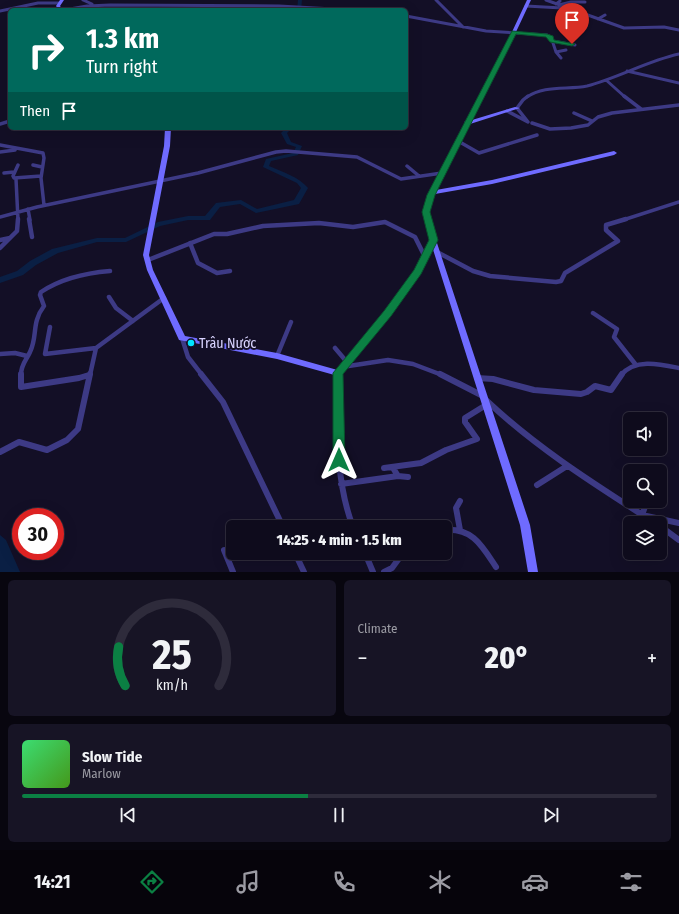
<!DOCTYPE html>
<html lang="en">
<head>
<meta charset="utf-8">
<style>
  body { margin:0; font-family:"Fira Sans Condensed",sans-serif; background:#171425; color:#f1f3f6; height:100vh; display:flex; flex-direction:column; font-size:15px; white-space:nowrap }
  * { box-sizing:border-box; margin:0 }
  p { font-size:13px; color:#9b9ba3 }
  .icon { flex:none; width:22px; height:22px; fill:none; stroke:currentColor; stroke-width:2; stroke-linecap:round; stroke-linejoin:round }
  .map { position:relative; height:572px; overflow:hidden }
  .panel { display:flex; flex-direction:column; gap:8px; padding:8px; background:#08060f; flex:1 }
  .panel>* { flex:none }
  .guide { position:absolute; left:8px; top:8px; width:400px; height:122px; border-radius:6px; box-shadow:0 4px 16px #0002,0 0 0 1px #2e2b3b; background:#00695c; color:#fff; overflow:hidden }
  .buttons { position:absolute; left:623px; top:412px; display:grid; gap:8px }
  .buttons a { display:grid; place-items:center; width:44px; height:44px; border-radius:6px; background:#0e0b1c; box-shadow:0 4px 16px #0002,0 0 0 1px #2e2b3b; font-size:20px }
  .speed { position:absolute; left:12px; top:508px; display:flex; gap:8px; font-size:20px; font-weight:700; text-align:center }
  .speed>* { display:grid; place-content:center; width:52px; height:52px; border-radius:50%; background:#0e0b1c; box-shadow:0 4px 16px #0002,0 0 0 1px #2e2b3b; line-height:1 }
  .speed .limit { border:6px solid #d22; background:#fff; color:#111 }
  .pin { position:absolute; display:grid; place-items:center; width:34px; height:34px; color:#fff; margin:-41px -17px; border-radius:50% 50% 50% 0; rotate:-45deg; box-shadow:0 0 4px #0007 }
  .pin .icon { rotate:45deg }
  .me { position:absolute; width:44px; margin:-22px; rotate:0deg; stroke-linejoin:round; filter:drop-shadow(0 0 3px #0008) }
  .turn { display:flex; align-items:center; gap:14px; height:84px; padding:0 12px; font-size:18px }
  .turn .icon { width:52px; height:52px; stroke-width:2.5 }
  .turn b { display:block; font-size:28px; line-height:34px }
  .then { display:flex; align-items:center; height:38px; padding:0 12px; background:#0003; gap:8px; font-size:15px }
  .big { font-size:30px; font-weight:800; line-height:1.1 }
  .panel .tile { flex:1; display:flex; flex-direction:column; justify-content:center; gap:6px; min-width:0; padding:0 14px; border-radius:6px; background:#171425 }
  .panel .dial { align-items:center; gap:0 }
  .dial svg { height:104px; overflow:visible; fill:none; stroke:#2e2b3b; stroke-width:7; stroke-linecap:round; text-anchor:middle }
  .dial text { fill:#f1f3f6; stroke:none }
  .song { display:flex; align-items:center; gap:12px }
  .cover { width:48px; height:48px; border-radius:6px; background:linear-gradient(135deg,hsl(140 70% 55%),hsl(100 70% 35%)) }
  .played { height:4px; border-radius:2px; background:linear-gradient(90deg,#0b8043 45%,#2e2b3b 45%) }
  .keys { display:flex; justify-content:space-around; direction:ltr }
  .heat { display:flex; justify-content:space-between; align-items:center; font-size:22px; direction:ltr }
  .panel .tiles { flex:1; display:grid; gap:8px; grid-template-columns:1fr 1fr }
  .tile:last-child { grid-column:span 2 }
  .trip { position:absolute; left:226px; top:520px; width:226px; height:40px; border-radius:6px; background:#0e0b1c; box-shadow:0 4px 16px #0002,0 0 0 1px #2e2b3b; font-weight:800; line-height:40px; text-align:center }
  .tab-bar { display:flex; height:64px; justify-content:space-around; align-items:center; background:#06040b; color:#9b9ba3 }
  .tab-bar .icon { width:28px; height:28px }
  .tab-bar .on { color:#0b8043 }
  .tab-bar b { font-size:18px; color:#f1f3f6 }
  .map>svg:first-child { display:block }
  .water { fill:#0a1f44 }
  .lines { fill:none; stroke-linecap:round; stroke-linejoin:round }
  .river { fill:#0a1f44; fill-rule:evenodd }
  .street-far3 { stroke:#3d3a85; stroke-width:3 }
  .street-far2 { stroke:#3d3a85; stroke-width:3.5 }
  .street-far1 { stroke:#3d3a85; stroke-width:4.5 }
  .street { stroke:#3d3a85; stroke-width:6 }
  .secondary { fill:#6f6bff; fill-rule:evenodd }
  .route { fill:#0b8043; stroke:#07532c }
  .poi-dot { fill:#00e5ff; stroke:#130f26; stroke-width:1.5 }
  .labels { text-anchor:middle; stroke-width:4; stroke-linejoin:round; paint-order:stroke }
  .poi-label { font-size:14px; fill:#d9d4ff; stroke:#130f26; text-anchor:start }
</style>
</head>
<body>
<div class="map">
<svg width="679" height="572" viewBox="0 0 679 572">
  <rect width="100%" height="100%" fill="#130f26"/>
  <path class="water" d="M 0,535 L 6,540 L 20,572 L 0,572 Z"/>
  <g class="lines">
    <path class="river" d="M 298,0 L 302,0 L 301,10 L 297,10 Z
      M 286,128 L 292,128 L 287,133 L 291,142 L 302,146 L 298,155 L 271,161 L 269,166 C 283,172 299,177 308,188 L 299,204 L 256,213 L 240,204 L 220,207 L 210,220 L 188,220 L 160,226 L 126,242 L 97,242 L 58,253 L 36,265 L 23,275 L 0,283 L 0,277 L 17,271 L 30,261 L 52,249 L 97,238 L 125,238 L 158,222 L 188,216 L 205,216 L 216,203 L 241,200 L 257,209 L 294,200 L 301,188 L 297,183 L 263,167 L 266,159 L 293,153 L 296,147 L 287,144 L 281,133 Z"/>
    <path class="street-far3" d="M 83,0 L 92,4 L 90,6
      M 436,0 L 463,27
      M 546,0 L 624,28 L 664,27 L 679,30
      M 556,4 L 560,1
      M 559,5 L 571,2 L 585,2
      M 526,6 L 562,8
      M 64,10 L 87,6 L 110,5 L 279,6 L 352,10
      M 0,11 L 38,3 L 59,3
      M 406,16 L 486,31 L 547,35 L 551,37 L 556,52
      M 598,19 L 605,15
      M 552,41 L 575,45
      M 561,58 L 556,52 L 566,50
      M 627,71 L 679,83
      M 606,80 L 625,97
      M 527,97 C 544,85 568,90 587,86 C 618,78 647,61 679,54"/>
    <path class="street-far2" d="M 624,96 L 641,109
      M 507,111 L 528,122 L 517,108 L 523,100 L 528,96
      M 574,113 L 592,121
      M 532,123 L 550,129 L 571,128 L 588,125 L 598,117 L 612,113 L 679,105
      M 0,124 L 10,121
      M 77,128 L 134,128
      M 458,141 L 479,153 L 537,135
      M 0,145 L 43,153 L 44,158 L 41,178 L 44,205
      M 0,152 L 15,150
      M 18,165 L 13,176 L 14,178 L 41,176
      M 33,165 L 42,167
      M 407,166 L 419,176
      M 4,173 L 14,172
      M 16,179 L 18,220
      M 28,209 L 30,220
      M 0,217 L 37,207 L 198,173 L 276,152 L 286,151 L 357,157 L 401,179 L 442,173
      M 623,220 L 679,202"/>
    <path class="street-far1" d="M 29,219 L 32,237
      M 0,240 L 10,238
      M 190,243 L 198,263 L 217,273 L 230,271
      M 0,248 L 17,231 L 18,219
      M 437,252 L 473,271 L 490,276 L 556,282 L 561,281 L 565,273 L 618,241 L 606,230 L 606,225 L 626,219
      M 148,260 L 214,234 L 227,234 L 263,226 L 319,223 L 353,227 L 385,222 L 415,237 L 425,257
      M 109,297 L 116,308 L 133,321
      M 593,313 L 617,329 L 614,337 L 636,365
      M 50,327 L 45,354 L 96,348 L 164,298
      M 182,338 L 188,357 L 202,375
      M 335,348 L 346,361
      M 0,354 L 15,353 L 27,356
      M 277,356 L 291,322
      M 342,367 L 388,360 L 413,364 L 442,375
      M 21,375 C 21,364 26,361 30,352 C 38,336 31,323 44,306 L 40,295 L 41,292 C 62,278 85,273 110,271
      M 90,375 L 96,348
      M 338,375 L 346,361 L 363,344 L 403,294 L 418,272 L 433,240
      M 621,375 C 635,358 660,364 679,368"/>
    <path class="street" d="M 21,374 L 21,387 L 79,378 L 89,375
      M 201,374 L 223,402 L 283,527
      M 338,374 C 338,426 334,477 353,527
      M 440,374 L 483,396
      M 477,378 L 493,379 L 534,390 L 581,394 L 587,392 L 595,386 L 611,390 L 622,374
      M 487,401 C 538,449 596,485 655,523
      M 0,452 L 19,442 L 47,450 L 67,440 L 78,429 L 90,374
      M 384,468 L 421,463 L 446,450 L 477,439 L 465,422 L 465,418 L 486,405
      M 393,468 L 398,476 L 408,477
      M 341,484 L 398,476
      M 537,485 L 567,466
      M 460,501 L 456,508 L 460,530
      M 647,501 L 642,515 L 679,523
      M 660,526 L 679,540
      M 445,530 C 473,528 482,546 496,567
      M 224,550 L 233,572
      M 295,553 L 304,572
      M 365,553 L 373,572
      M 441,553 L 442,555
      M 384,572 L 392,568 L 403,553"/>
    <path class="secondary" d="M 60,0 L 64,0 L 60,6 L 63,10 L 59,10 L 56,6 Z
      M 527,0 L 531,0 L 507,51 L 472,120 L 515,107 L 520,108 L 470,124 L 436,190 L 492,180 L 614,151 L 617,153 L 614,155 L 492,184 L 435,194 L 429,212 L 436,240 L 530,525 L 538,572 L 528,572 L 520,525 L 430,240 L 423,212 L 428,195 L 465,123 L 464,122 L 467,121 L 503,51 Z
      M 165,128 L 171,128 L 170,146 L 149,255 L 153,270 L 185,336 L 277,353 L 341,371 L 342,373 L 341,375 L 338,376 L 277,359 L 179,340 L 147,270 L 143,255 L 164,146 Z"/>
  </g>
  <path class="route" d="M 512,31 L 547,34 L 553,36 L 554,40 L 575,44 L 572,46 L 550,42 L 546,37 L 516,34 L 435,195 L 430,212 L 438,240 L 421,274 L 391,316 L 343,374 L 345,460 L 343,464 L 339,466 L 335,464 L 333,460 L 333,373 L 384,311 L 414,270 L 429,240 L 422,212 L 427,195 Z"/>
  <circle class="poi-dot" cx="191" cy="343" r="4"/>
  <g class="labels">
    <g class="poi-label">
      <text x="199" y="348">Trâu Nước</text>
    </g>
  </g>
</svg>
<div class="buttons">
<a><svg class="icon" aria-label="sound" viewBox="0 0 24 24"><path d="M4 9h4l5-4v14l-5-4H4zM17 9q2 3 0 6"/></svg></a>
<a><svg class="icon" aria-label="search" viewBox="0 0 24 24"><circle cx="10" cy="10" r="6"/><path d="M15 15l6 6"/></svg></a>
<a><svg class="icon" aria-label="layers" viewBox="0 0 24 24"><path d="M12 4l9 5-9 5-9-5zM3 14l9 5 9-5"/></svg></a>
</div>
<div class="speed"><div class="limit">30</div></div>
<div class="pin" style="left:572px;top:44px;background:#d93025"><svg class="icon" aria-label="arrive" viewBox="0 0 24 24"><path d="M6 21V4h12l-3 4 3 4H6"/></svg></div>
<svg class="me" style="left:339px;top:460px" viewBox="-20 -20 40 40"><path d="M0-17L14 15 0 8-14 15z" fill="#0b8043" stroke="#fff" stroke-width="4"/></svg>
<div class="trip">14:25 · 4 min · 1.5 km</div>
<div class="guide">
<div class="turn"><svg class="icon" aria-label="right" viewBox="0 0 24 24"><path d="M7 20v-9h11M14 6l5 5-5 5"/></svg><div><b>1.3 km</b>Turn right</div></div>
<div class="then">Then<svg class="icon" aria-label="arrive" viewBox="0 0 24 24"><path d="M6 21V4h12l-3 4 3 4H6"/></svg></div>
</div>
</div>
<section class="panel">
<div class="tiles">
<div class="tile dial"><svg viewBox="0 0 100 80">
<path d="M14 69A42 42 0 1 1 86 69"/>
<path d="M14 69A42 42 0 0 1 9 39" stroke="#0b8043"/>
<text x="50" y="56" font-size="32" font-weight="700">25</text>
<text x="50" y="72" font-size="11">km/h</text>
</svg></div>
<div class="tile"><p>Climate</p>
<div class="heat"><a>−</a><b class="big">20°</b><a>+</a></div>
</div>
<div class="tile">
<div class="song"><i class="cover"></i><div><b>Slow Tide</b><p>Marlow</p></div></div>
<div class="played"></div>
<div class="keys"><svg class="icon" aria-label="previous" viewBox="0 0 24 24"><path d="M18 5L8 12l10 7zM5 5v14"/></svg><svg class="icon" aria-label="pause" viewBox="0 0 24 24"><path d="M8 5v14M16 5v14"/></svg><svg class="icon" aria-label="next" viewBox="0 0 24 24"><path d="M6 5l10 7-10 7zM19 5v14"/></svg></div>
</div>
</div>
</section>
<nav class="tab-bar">
<b>14:21</b>
<svg class="icon on" aria-label="directions" viewBox="0 0 24 24"><path d="M12 3l9 9-9 9-9-9zM9 14v-3h6M13 9l2 2-2 2"/></svg>
<svg class="icon" aria-label="music" viewBox="0 0 24 24"><path d="M9 18V5l10-2v13"/><circle cx="6" cy="18" r="3"/><circle cx="16" cy="16" r="3"/></svg>
<svg class="icon" aria-label="phone" viewBox="0 0 24 24"><path d="M5 4h4l2 5-3 2q2 4 5 5l2-3 5 2v4C11 20 4 13 5 4z"/></svg>
<svg class="icon" aria-label="climate" viewBox="0 0 24 24"><path d="M12 3v18M4 7l16 10M4 17L20 7"/></svg>
<svg class="icon" aria-label="car" viewBox="0 0 24 24"><path d="M5 17H2v-5l4-1 3-4h7l3 4 3 1v5h-3M9 17h6M6 11h13"/><circle cx="7" cy="17" r="2"/><circle cx="17" cy="17" r="2"/></svg>
<svg class="icon" aria-label="filters" viewBox="0 0 24 24"><path d="M4 7h16M4 17h16"/><circle cx="9" cy="7" r="2"/><circle cx="15" cy="17" r="2"/></svg>
</nav>
</body>
</html>
